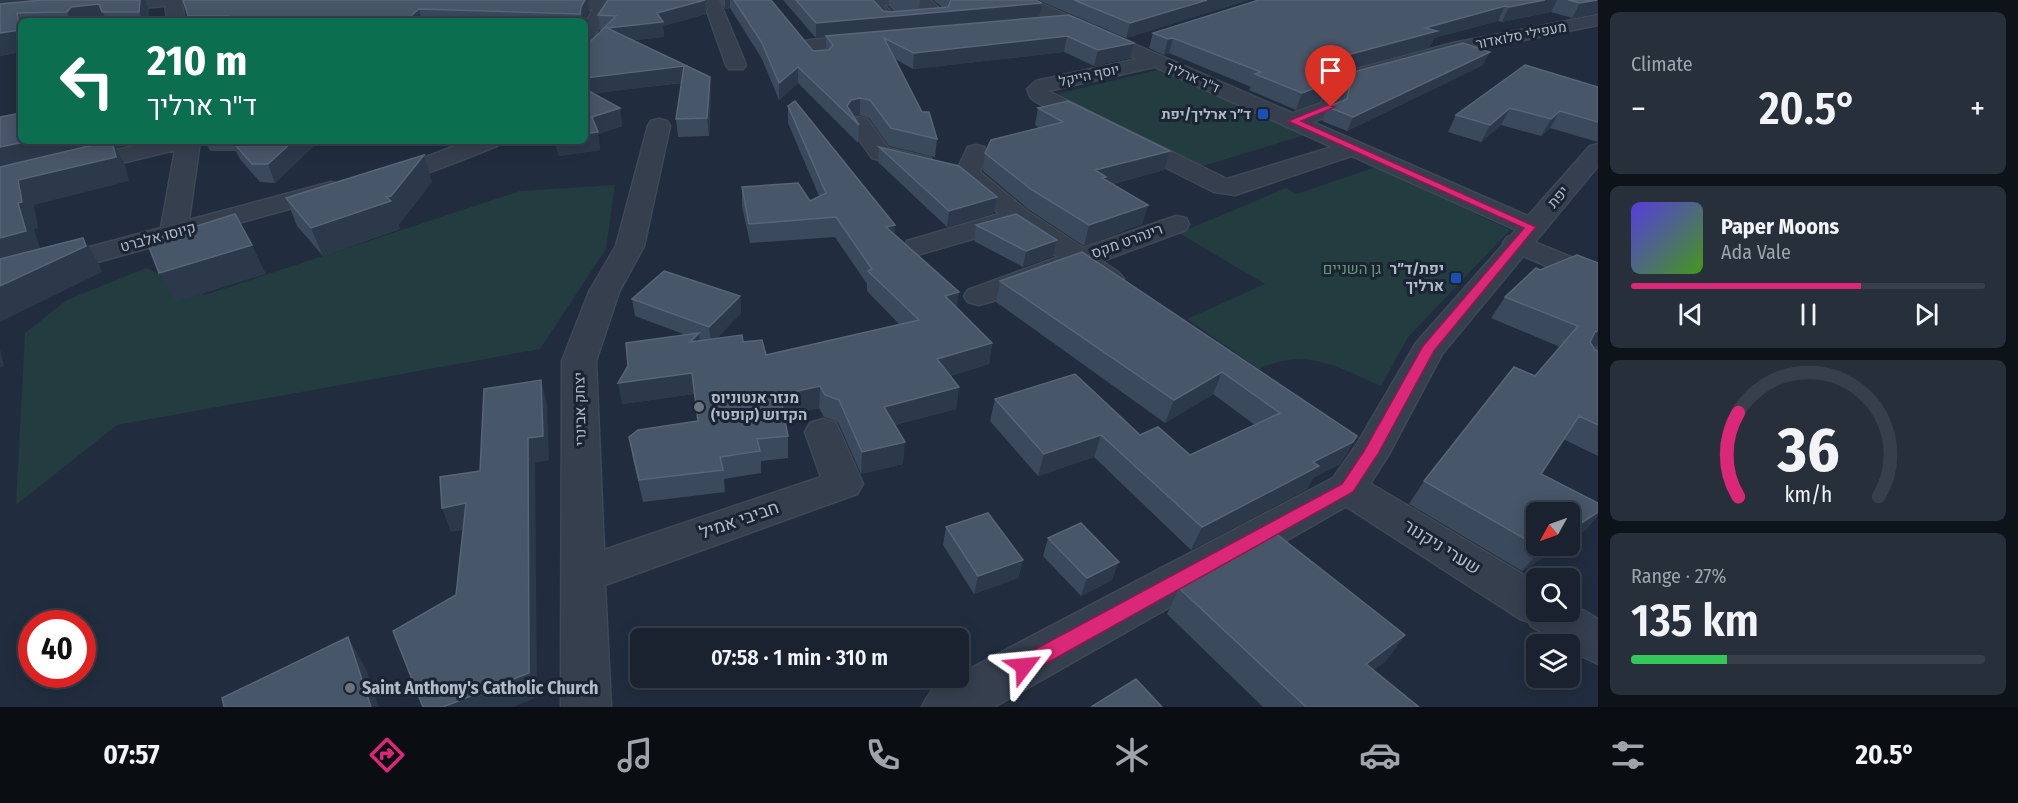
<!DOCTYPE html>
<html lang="en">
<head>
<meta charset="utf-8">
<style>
  body { margin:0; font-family:"Fira Sans Condensed",Heebo,sans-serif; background:#262f3a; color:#f1f3f6; height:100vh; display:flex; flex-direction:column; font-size:22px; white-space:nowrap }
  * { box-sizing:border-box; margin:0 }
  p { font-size:20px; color:#9fa4aa }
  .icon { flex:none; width:33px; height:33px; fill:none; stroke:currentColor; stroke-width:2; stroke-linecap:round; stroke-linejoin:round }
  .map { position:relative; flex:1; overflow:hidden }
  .sheet { display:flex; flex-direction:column; gap:12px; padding:12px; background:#0e1319; width:420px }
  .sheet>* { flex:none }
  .hud { position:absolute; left:18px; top:18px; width:570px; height:126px; border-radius:9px; box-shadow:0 3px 15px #0003,0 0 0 2px #373f4a; background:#0b6e4f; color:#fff; overflow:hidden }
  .needle { width:39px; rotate:230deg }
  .tools { position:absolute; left:1526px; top:502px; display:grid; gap:12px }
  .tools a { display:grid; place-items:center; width:54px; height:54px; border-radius:9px; background:#19222e; box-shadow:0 3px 15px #0003,0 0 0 2px #373f4a; font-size:30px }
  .speed { position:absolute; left:18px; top:610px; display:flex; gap:12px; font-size:30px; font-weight:700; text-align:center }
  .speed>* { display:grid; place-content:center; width:78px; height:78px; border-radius:50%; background:#19222e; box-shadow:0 3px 15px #0003,0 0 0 2px #373f4a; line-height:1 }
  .speed .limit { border:9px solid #d22; background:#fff; color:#111 }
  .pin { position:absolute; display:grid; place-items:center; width:51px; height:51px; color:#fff; margin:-62px -26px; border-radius:50% 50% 50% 0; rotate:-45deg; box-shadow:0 0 6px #0007 }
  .pin .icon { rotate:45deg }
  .me { position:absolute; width:66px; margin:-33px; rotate:61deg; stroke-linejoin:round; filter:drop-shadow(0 0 4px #0008) }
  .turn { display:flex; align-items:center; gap:21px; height:126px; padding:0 30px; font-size:27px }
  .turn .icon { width:78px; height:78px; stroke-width:2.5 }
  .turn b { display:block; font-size:42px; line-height:51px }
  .big { font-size:45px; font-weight:600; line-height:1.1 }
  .sheet .tile { flex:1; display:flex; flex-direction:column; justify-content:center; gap:9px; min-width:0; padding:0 21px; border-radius:9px; background:#262f3a }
  .sheet .dial { align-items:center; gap:0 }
  .dial svg { height:156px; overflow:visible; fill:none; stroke:#373f4a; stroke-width:7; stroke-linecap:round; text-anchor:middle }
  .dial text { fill:#f1f3f6; stroke:none }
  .song { display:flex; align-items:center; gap:18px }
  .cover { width:72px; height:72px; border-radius:9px; background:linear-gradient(135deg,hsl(250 70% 55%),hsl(100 70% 35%)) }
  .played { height:6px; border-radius:3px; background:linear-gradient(90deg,#db2777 65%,#373f4a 65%) }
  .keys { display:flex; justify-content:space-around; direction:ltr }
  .heat { display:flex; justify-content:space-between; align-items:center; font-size:33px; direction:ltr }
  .charge { height:9px; border-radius:4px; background:linear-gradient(90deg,#34c759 27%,#373f4a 0) }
  .trip { position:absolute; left:630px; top:628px; width:339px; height:60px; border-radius:9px; background:#19222e; box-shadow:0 3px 15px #0003,0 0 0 2px #373f4a; font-weight:600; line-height:60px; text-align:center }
  .tabs { display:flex; height:96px; justify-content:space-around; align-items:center; background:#0a0e12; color:#9fa4aa }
  .tabs .icon { width:42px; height:42px }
  .tabs .active { color:#db2777 }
  .tabs b { font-size:27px; color:#f1f3f6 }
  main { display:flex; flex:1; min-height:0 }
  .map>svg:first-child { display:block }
  .green { fill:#233c3f }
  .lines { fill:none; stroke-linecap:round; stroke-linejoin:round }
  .minor-casing { stroke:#3e4856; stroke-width:3 }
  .tertiary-casing { stroke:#3e4856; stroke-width:3 }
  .minor { fill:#353f4e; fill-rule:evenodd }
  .tertiary { fill:#353f4e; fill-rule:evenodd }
  .wall { fill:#3b495c }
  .shaded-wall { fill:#2b394b }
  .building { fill:#475668; stroke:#586577; stroke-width:1.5 }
  .route { fill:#db2777; stroke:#8e194d; stroke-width:1.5 }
  .transit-dot { fill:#1a4fb4; stroke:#1a2432; stroke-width:2 }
  .worship-dot { fill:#6b7280; stroke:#1a2432; stroke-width:2 }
  .labels { text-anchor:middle; stroke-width:6; stroke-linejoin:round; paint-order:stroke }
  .far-street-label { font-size:14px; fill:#b0bac9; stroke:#1a2432 }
  .far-poi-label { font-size:14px; font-weight:bold; fill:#b0bac9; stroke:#1a2432; text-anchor:end }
  .street-label { font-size:15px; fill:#b0bac9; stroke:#1a2432 }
  .park-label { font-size:15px; fill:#659c71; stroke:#1a2432 }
  .poi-label { font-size:15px; font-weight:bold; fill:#b0bac9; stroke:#1a2432; text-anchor:end }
  .near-street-label { font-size:18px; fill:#b0bac9; stroke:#1a2432 }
  .near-poi-label { font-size:18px; font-weight:bold; fill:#b0bac9; stroke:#1a2432; text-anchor:start }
</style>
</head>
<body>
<main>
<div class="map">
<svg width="1598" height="707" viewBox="0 0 1598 707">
  <rect width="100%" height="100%" fill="#212d3e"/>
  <path class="green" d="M 1161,69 L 1308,134 L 1200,167 L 1053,95 Z
    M 1376,167 L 1510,230 L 1408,337 L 1381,386 C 1337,367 1306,347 1259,369 L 1187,319 L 1265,284 L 1179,233 L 1286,188 L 1297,194 Z
    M 615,185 L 606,249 L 540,349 L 117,425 L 16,505 L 25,333 L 67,300 L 146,268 L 205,295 L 520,191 Z"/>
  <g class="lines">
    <g class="minor-casing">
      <path id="minor" d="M 165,0 L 181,0 L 185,21 L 167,21 Z
        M 599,0 L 609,0 L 613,4 L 591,41 L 585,42 L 585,23 Z
        M 703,0 L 719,0 L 746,65 L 743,69 L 729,69 L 726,65 Z
        M 862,0 L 896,0 L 894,3 L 884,5 L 894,14 L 924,12 L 912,0 L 930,0 L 948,16 L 945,20 L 939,21 L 890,25 L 884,24 Z
        M 1598,15 L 1598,25 L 1455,54 L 1346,84 L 1342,107 L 1339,112 L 1301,126 L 1293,128 L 1285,126 L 1282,121 L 1285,116 L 1321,103 L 1330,76 L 1453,43 Z
        M 872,34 L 878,36 L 881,40 L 878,44 L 810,52 L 803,50 L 801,46 L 803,42 L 810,40 Z
        M 1156,55 L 1163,57 L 1166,61 L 1163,65 L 1048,91 L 1227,179 L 1352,141 L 1360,143 L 1364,148 L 1360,153 L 1244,192 L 1235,195 L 1214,192 L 1038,103 L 1031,98 L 1027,89 L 1036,81 Z
        M 859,117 L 867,119 L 888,148 L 931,158 L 934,163 L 931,168 L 922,170 L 872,158 L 848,124 L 851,119 Z
        M 659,119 L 667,121 L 670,126 L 644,246 L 619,292 L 596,361 L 604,550 L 821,477 L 805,432 L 810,423 L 823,419 L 836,423 L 863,484 L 857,494 L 605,585 L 611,707 L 561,707 L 562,361 L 589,292 L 616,246 L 648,126 L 651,121 Z
        M 155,141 L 200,141 L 189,220 L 331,182 L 340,185 L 344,190 L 340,195 L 0,289 L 0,271 L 161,228 L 175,150 L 0,193 L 0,177 Z
        M 468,141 L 501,141 L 497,146 C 470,156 401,188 375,181 L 372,176 L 375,171 L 426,157 Z
        M 976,145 L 984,147 L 988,152 L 980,172 L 1027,211 L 1083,248 L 1176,216 L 1186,218 L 1189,224 L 1186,230 L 1102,261 L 1119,273 L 1124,279 L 1119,285 C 1101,290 1091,280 1077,270 L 990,302 L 979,305 L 968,302 L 964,296 L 968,290 L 1058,257 L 1014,227 L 917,255 L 907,253 L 903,247 L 907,241 L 999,214 L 955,174 L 968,147 Z
        M 1517,235 L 1598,268 L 1598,288 L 1507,249 L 1503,243 L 1507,237 Z
        M 1347,473 L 1361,478 L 1536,582 L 1536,612 L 1569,612 L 1569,602 L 1598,619 L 1598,664 L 1569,650 L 1569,645 L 1562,645 L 1531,626 L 1529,622 L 1520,619 L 1333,498 L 1327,488 L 1333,478 Z"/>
    </g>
    <g class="tertiary-casing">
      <path id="tertiary" d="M 121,0 L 182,0 L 174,5 L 100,12 L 92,7 L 100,2 Z
        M 544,0 L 665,0 C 658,9 553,12 538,9 L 536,5 Z
        M 1011,0 L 1033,0 L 1528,216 L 1590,146 L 1598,144 L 1598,166 L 1442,354 L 1389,454 L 1361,498 L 994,707 L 922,707 C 929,692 940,678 958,678 L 958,675 L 1333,478 L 1357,444 L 1416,343 L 1516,230 L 1013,3 Z"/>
    </g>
    <use href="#minor" class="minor"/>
    <use href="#tertiary" class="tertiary"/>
  </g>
  <path class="wall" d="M 0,0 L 145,0 L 149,10 L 149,21 L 21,21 L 21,52 L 0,56 Z
    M 183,0 L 588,0 L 589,11 L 584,21 L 190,21 Z
    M 720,0 L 771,0 L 813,51 L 826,51 L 826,37 L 816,38 L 783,0 L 873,0 L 883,11 L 891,12 L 895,12 L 889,6 L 889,0 L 920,0 L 919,10 L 942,7 L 933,0 L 1035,0 L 1039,17 L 1134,43 L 1130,58 L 1094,66 L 1064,52 L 913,69 L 895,59 L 922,112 L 937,139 L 935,157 L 889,146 L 869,118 L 860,115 L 854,116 L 859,125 L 858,143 L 798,83 L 779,100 L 762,59 L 730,8 L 725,9 Z
    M 1038,0 L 1249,0 L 1126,38 Z
    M 1259,0 L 1598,0 L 1598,13 L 1572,18 L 1551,12 L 1502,22 L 1498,21 L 1434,38 L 1430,47 L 1330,74 L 1319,101 L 1296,110 L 1249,90 L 1251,87 L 1169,53 L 1164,55 L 1149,48 L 1153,33 Z
    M 706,14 L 663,26 L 664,37 L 634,40 L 711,93 L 709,136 L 678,137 L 676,119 L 682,83 L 594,93 L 620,108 L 622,126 L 598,134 L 600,150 L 559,156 L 555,141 L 552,141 L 585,141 L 602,30 L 600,30 L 598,15 Z
    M 1483,65 L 1347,131 L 1322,121 L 1328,107 L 1344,100 L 1348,86 L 1353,72 Z
    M 1598,87 L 1598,142 L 1550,128 L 1541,136 L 1501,125 L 1481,142 L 1448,132 L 1456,115 Z
    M 788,106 L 895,225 L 894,234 L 957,307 L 992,343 L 989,364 L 950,376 L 959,387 L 956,409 L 895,425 L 903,464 L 861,474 L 838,422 L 824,417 L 819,408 L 784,416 L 788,436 L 788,458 L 761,461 L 761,473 L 724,479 L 725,492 L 643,502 L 633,459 L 629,437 L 698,421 L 694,394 L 622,404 L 686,335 L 635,316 L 632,299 L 740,296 L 741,313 L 716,339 L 743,342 L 766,355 L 900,325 L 867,291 L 867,284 L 835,237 L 750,243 L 742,206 L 742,187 L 810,201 L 819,196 L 788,123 Z
    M 1038,108 L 1170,151 L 1164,170 L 1113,184 L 1148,205 L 1142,224 L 1084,246 L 1028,209 L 983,171 L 985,153 L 1039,128 L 1035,125 Z
    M 205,141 L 319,141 L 275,183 L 260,182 L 240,159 L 236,151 L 210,151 Z
    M 879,147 L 997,197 L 994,213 L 947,227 L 878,162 Z
    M 432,182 L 400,223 L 398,224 L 400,229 L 323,256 L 297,226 L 286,198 Z
    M 976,225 L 1057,240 L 1053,256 L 1023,267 L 974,241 Z
    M 1082,252 L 1357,436 L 1340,464 L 1313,478 L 1307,489 L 1191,550 L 1094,457 L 1038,476 L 990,421 L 995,399 L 1140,435 L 1190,455 L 1255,425 L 1213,394 L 1165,423 L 996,302 L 1000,281 Z
    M 1598,263 L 1598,456 L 1563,439 L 1541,474 L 1586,530 L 1536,513 L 1536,546 L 1561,546 L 1522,571 L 1409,504 L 1424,481 L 1535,376 L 1560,347 L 1491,318 L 1505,297 L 1540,270 Z
    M 946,527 L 1023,560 L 1018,578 L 974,594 L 943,545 Z
    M 1048,538 L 1112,580 L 1081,596 L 1043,556 Z
    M 1179,588 L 1405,635 L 1386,661 L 1373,670 L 1419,707 L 1263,707 L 1167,614 Z"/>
  <path class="shaded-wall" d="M 0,0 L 100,0 L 0,10 Z
    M 140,0 L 145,0 L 149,10 L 149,21 L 143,21 L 139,12 Z
    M 585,0 L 588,0 L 589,11 L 584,21 L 582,21 L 581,7 Z
    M 705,0 L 706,14 L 663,26 L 664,37 L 609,43 L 607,28 L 657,13 Z
    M 725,0 L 730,0 L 730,8 L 725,9 Z
    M 1207,0 L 1249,0 L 1126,38 L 1130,23 Z
    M 1545,0 L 1557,0 L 1551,12 L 1502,22 L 1509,7 Z
    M 1598,0 L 1598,13 L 1572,18 L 1580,3 Z
    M 1042,3 L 1039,17 L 816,38 L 816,23 Z
    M 99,4 L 107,21 L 71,21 L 67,12 L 71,7 Z
    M 1505,6 L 1498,21 L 1434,38 L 1430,47 L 1329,74 L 1336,58 L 1425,28 Z
    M 419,9 L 422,21 L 405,21 Z
    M 17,13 L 22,21 L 21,21 L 21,52 L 0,56 L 0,33 Z
    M 1067,36 L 1064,52 L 913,69 L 914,53 Z
    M 1173,38 L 1169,53 L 1164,55 L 1168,39 Z
    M 1134,43 L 1130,58 L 1094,66 L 1098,50 Z
    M 1490,52 L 1483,65 L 1347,131 L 1353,117 Z
    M 684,66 L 686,82 L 585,95 L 585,78 Z
    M 798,67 L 798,83 L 779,100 L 779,83 Z
    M 710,77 L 711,93 L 709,136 L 707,118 Z
    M 1326,84 L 1319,101 L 1296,110 L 1302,93 Z
    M 860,98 L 860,115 L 850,117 L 847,106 L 851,100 Z
    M 620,108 L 622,126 L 598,134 L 600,150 L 559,156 L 556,141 L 585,141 L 585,134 L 592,117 Z
    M 1510,108 L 1501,125 L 1481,142 L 1490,125 Z
    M 1560,111 L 1550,128 L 1541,136 L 1551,119 Z
    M 29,141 L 137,141 L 136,143 L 116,148 L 125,165 L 129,181 L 34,205 L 38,228 L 34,229 L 43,257 L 0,269 L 0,147 Z
    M 293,141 L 319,141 L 275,183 L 268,164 Z
    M 1170,151 L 1164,170 L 1103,186 L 1095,170 Z
    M 424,155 L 432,182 L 400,223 L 398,224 L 400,229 L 323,256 L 311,228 L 386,197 Z
    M 997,197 L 994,213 L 947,227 L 949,211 Z
    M 1148,205 L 1142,224 L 1084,246 L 1089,225 Z
    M 895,225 L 893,245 L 886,227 Z
    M 83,238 L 99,264 L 102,272 L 0,322 L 0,286 Z
    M 1057,240 L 1053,256 L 1023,267 L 1026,251 Z
    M 252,245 L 266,274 L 175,302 L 159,273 Z
    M 959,292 L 956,312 L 945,296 Z
    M 740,296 L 741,313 L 711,345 L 709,327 Z
    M 1598,331 L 1598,344 L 1593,350 L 1579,354 L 1595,332 Z
    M 699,333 L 701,355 L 690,342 Z
    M 992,343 L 989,364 L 935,381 L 937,359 Z
    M 0,349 L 4,366 L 0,368 Z
    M 1222,372 L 1213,394 L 1165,423 L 1174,400 Z
    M 692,373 L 694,394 L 622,404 L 618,383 Z
    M 541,380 L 547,404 L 549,460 L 535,463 L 537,697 L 514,707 L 443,707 L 528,438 Z
    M 820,386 L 819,408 L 780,417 L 780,395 Z
    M 959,387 L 956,409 L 882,428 L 884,407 Z
    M 1101,435 L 1094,457 L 1038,476 L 1044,454 Z
    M 1357,436 L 1340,464 L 1313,478 L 1307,489 L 1191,550 L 1202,527 Z
    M 905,442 L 903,464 L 861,474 L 862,452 Z
    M 466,503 L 475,528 L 451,532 L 442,508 Z
    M 1598,512 L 1598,516 L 1586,530 L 1569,541 L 1569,531 Z
    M 1545,546 L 1561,546 L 1522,571 L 1542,548 Z
    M 1023,560 L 1018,578 L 974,594 L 978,576 Z
    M 1119,562 L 1112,580 L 1081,596 L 1087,578 Z
    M 1405,635 L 1386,661 L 1347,689 L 1366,664 Z
    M 348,637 L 366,669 L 379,707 L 371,707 Z"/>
  <path class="building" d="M 42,0 L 140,0 L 139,12 L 102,12 L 99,4 L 71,7 L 67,12 L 17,13 L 20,30 L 0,33 L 0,4 Z
    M 183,0 L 585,0 L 581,7 L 580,14 L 419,9 L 405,21 L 230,21 L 229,16 L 188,16 Z
    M 608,0 L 705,0 L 657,13 L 663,22 L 607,28 L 710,77 L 707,118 L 676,119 L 684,66 L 585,78 L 585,47 L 616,16 L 598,15 Z
    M 734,0 L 771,0 L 813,51 L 829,50 L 833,45 L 826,36 L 1069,15 L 1134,43 L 1098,50 L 1067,36 L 914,53 L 884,38 L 922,112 L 929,112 L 937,139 L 891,128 L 870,100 L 860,98 L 851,100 L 847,106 L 859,125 L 798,67 L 779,83 L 762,43 Z
    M 796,0 L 873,0 L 883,11 L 891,12 L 948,7 L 951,0 L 1035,0 L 1042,3 L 816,23 Z
    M 1074,0 L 1207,0 L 1130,23 Z
    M 1259,0 L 1545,0 L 1509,7 L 1505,6 L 1425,28 L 1437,31 L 1336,58 L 1326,84 L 1302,93 L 1255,74 L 1261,72 L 1173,38 L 1168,39 L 1153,33 Z
    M 1568,0 L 1597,0 L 1580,3 Z
    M 1463,43 L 1490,52 L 1353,117 L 1328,107 L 1347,99 L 1353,72 Z
    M 1525,65 L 1598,87 L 1598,122 L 1560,111 L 1551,119 L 1510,108 L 1490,125 L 1456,115 Z
    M 585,89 L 620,108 L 592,117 L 598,132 L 585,134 Z
    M 795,101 L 895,225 L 886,227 L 959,292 L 945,296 L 992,343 L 937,359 L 959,387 L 884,407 L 905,442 L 862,452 L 839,400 L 825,395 L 820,386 L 780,395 L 788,436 L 757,439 L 760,451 L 720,457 L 723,470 L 639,480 L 629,437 L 638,430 L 698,421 L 692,373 L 618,383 L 628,366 L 626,343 L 699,333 L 690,342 L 742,335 L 743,342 L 762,340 L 766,355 L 919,320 L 868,271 L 872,269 L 836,217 L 749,224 L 742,187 L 798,183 L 810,201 L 826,193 L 788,106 Z
    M 1068,101 L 1170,151 L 1095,170 L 1106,177 L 1102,178 L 1148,205 L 1089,225 L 1032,190 L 985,153 L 991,140 L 1063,122 L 1038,108 Z
    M 21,113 L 21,141 L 29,141 L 0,147 L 0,117 Z
    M 110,141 L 112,141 L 116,157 L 18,180 L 22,202 L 18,203 L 26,231 L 0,238 L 0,167 Z
    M 232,141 L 293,141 L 268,164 L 252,164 Z
    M 879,147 L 959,166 L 997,197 L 949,211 Z
    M 424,155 L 391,196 L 386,197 L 391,201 L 311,228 L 286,198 Z
    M 235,214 L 252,245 L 159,273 L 147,242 Z
    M 1016,214 L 1057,240 L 1026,251 L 976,225 Z
    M 83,238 L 86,246 L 0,286 L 0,259 Z
    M 1082,252 L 1357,436 L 1353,442 L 1313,462 L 1319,466 L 1202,527 L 1101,435 L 1044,454 L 995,399 L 1075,374 L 1140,435 L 1158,427 L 1190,455 L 1280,413 L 1222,372 L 1174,400 L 1000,281 Z
    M 1577,255 L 1598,263 L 1598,331 L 1595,332 L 1590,342 L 1595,350 L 1598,351 L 1598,425 L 1579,416 L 1541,474 L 1598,503 L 1598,512 L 1569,531 L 1569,513 L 1536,513 L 1536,545 L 1424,481 L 1514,367 L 1535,376 L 1578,326 L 1505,297 L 1536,268 L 1540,270 Z
    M 664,271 L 740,296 L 709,327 L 632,299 Z
    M 541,380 L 543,436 L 528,438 L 529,673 L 443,707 L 423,707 L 393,631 L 456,595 L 466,503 L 442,508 L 440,477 L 480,471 L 484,389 Z
    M 988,513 L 1023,560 L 978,576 L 946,527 Z
    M 1081,523 L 1119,562 L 1087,578 L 1048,538 Z
    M 1274,532 L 1405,635 L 1366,664 L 1419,707 L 1306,707 L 1179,588 Z
    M 348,637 L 371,707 L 224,707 L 222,698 Z
    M 1136,679 L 1162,707 L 1091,707 Z"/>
  <path class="route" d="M 1328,105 L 1335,107 L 1301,121 L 1536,227 L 1434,351 L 1378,454 L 1353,492 L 1031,672 L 1024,674 L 1017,672 L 1014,666 L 1017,659 L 1342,484 L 1364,451 L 1423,346 L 1524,228 L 1288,121 Z"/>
  <g class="transit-dot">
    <rect x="1257" y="108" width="12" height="12" rx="3"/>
    <rect x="1450" y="272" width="12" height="12" rx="3"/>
  </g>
  <g class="worship-dot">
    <circle cx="699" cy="407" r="6"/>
    <circle cx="350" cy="688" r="6"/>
  </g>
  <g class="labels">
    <g class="far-street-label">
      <text transform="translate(1521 35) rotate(-11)" y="5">מעפילי סלואדור</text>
      <text transform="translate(1089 75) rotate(-12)" y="5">יוסף הייקל</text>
      <text transform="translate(1193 77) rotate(24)" y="5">ד"ר ארליך</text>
    </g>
    <g class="far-poi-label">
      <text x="1251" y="119">ד״ר ארליך/יפת</text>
    </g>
    <g class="street-label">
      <text transform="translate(1558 197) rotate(-49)" y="5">יפת</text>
      <text transform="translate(158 237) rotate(-15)" y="5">קיוסו אלברט</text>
      <text transform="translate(1127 241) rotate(-20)" y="5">רינהרט מקס</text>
      <text transform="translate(580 409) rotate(-91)" y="5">יצחק אבינרי</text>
    </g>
    <g class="park-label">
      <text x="1352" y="274">גן השניים</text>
    </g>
    <g class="poi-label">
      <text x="1444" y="274">יפת/ד״ר<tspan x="1444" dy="17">ארליך</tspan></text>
      <text x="711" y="403" text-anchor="start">מנזר אנטוניוס<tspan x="711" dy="17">הקדוש (קופטי)</tspan></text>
    </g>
    <g class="near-street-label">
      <text transform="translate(739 520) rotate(-19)" y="6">חביבי אמיל</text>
      <text transform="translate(1442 547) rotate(32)" y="6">שערי ניקנור</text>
    </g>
    <g class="near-poi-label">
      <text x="362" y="694">Saint Anthony's Catholic Church</text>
    </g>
  </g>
</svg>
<div class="tools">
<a><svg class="needle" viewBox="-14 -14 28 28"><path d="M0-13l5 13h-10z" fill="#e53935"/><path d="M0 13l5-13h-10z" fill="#9fa4aa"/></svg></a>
<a><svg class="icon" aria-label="search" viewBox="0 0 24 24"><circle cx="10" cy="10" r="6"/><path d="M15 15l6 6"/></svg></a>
<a><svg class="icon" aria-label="layers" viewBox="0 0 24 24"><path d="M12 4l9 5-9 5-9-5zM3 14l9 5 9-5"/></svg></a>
</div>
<div class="speed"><div class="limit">40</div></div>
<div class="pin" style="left:1331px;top:107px;background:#d93025"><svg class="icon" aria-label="arrive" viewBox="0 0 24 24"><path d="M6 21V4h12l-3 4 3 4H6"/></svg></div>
<svg class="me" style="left:1024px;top:666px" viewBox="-20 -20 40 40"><path d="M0-17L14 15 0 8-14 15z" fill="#db2777" stroke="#fff" stroke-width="4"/></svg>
<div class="trip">07:58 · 1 min · 310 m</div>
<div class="hud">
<div class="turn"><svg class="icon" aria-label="left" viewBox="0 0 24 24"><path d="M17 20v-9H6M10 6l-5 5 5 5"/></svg><div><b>210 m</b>ד&quot;ר ארליך</div></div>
</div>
</div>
<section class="sheet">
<div class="tile"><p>Climate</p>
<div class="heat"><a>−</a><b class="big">20.5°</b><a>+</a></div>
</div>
<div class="tile">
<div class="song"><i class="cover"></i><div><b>Paper Moons</b><p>Ada Vale</p></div></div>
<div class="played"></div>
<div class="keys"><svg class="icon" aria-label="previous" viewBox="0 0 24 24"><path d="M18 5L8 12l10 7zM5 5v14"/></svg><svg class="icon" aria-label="pause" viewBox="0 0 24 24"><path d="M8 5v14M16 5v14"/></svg><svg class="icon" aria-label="next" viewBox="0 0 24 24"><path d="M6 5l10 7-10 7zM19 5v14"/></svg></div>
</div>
<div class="tile dial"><svg viewBox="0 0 100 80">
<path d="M14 69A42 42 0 1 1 86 69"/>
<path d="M14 69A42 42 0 0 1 14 26" stroke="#db2777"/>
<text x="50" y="56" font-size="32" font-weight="700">36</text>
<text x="50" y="72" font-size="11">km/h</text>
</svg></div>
<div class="tile"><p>Range · 27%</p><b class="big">135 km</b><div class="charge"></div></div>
</section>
</main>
<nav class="tabs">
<b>07:57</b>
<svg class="icon active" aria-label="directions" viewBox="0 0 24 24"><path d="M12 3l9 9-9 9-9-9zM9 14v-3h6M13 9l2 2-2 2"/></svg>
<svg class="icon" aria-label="music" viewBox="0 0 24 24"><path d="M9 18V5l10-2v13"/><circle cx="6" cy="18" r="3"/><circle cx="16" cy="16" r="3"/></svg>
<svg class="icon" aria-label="phone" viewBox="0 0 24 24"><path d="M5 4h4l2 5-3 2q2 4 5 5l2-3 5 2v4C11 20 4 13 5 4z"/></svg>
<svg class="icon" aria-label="climate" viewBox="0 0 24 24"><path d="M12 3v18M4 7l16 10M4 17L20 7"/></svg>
<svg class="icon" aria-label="car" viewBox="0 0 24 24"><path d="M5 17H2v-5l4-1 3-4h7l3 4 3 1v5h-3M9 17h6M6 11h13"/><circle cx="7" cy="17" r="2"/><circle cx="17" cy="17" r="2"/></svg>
<svg class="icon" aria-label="filters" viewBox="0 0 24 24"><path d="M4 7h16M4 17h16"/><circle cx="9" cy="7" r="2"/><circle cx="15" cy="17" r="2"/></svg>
<b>20.5°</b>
</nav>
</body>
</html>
